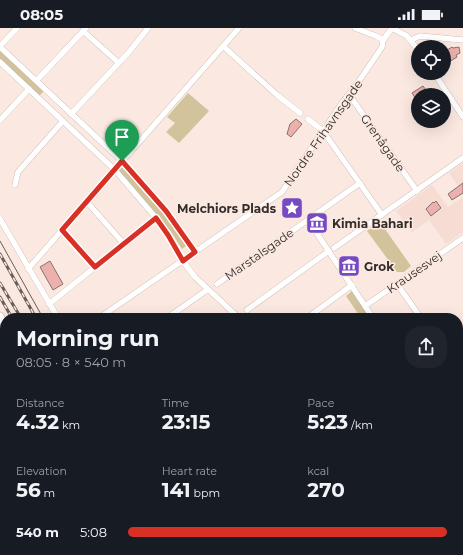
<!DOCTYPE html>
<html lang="en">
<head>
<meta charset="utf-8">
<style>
  :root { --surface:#171b24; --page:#20242c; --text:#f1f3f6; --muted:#9ea1a6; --accent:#d93025 }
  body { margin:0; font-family:Montserrat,sans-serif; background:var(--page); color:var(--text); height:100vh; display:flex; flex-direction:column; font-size:15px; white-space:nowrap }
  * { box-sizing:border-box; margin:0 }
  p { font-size:13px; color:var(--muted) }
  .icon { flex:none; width:22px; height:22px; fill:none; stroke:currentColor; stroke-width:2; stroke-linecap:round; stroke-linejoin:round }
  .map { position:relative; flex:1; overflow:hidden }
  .drawer { position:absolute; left:0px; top:285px; width:463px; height:242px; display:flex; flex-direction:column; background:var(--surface); border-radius:16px 16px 0 0; box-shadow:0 4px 16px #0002 }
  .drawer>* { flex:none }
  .controls { position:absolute; left:411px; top:12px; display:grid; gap:8px }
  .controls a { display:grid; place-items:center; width:40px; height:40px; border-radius:50%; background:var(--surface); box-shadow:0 4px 16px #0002; font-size:20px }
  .pin { position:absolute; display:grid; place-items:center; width:34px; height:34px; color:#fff; margin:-41px -17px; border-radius:50% 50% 50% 0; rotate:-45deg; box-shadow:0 0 4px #0007 }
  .pin .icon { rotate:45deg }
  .round { display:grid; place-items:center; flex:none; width:42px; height:42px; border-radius:16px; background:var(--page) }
  .overview { display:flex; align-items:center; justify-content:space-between; height:68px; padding:0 16px }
  h1 { font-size:22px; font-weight:700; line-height:30px }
  .stats { display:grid; grid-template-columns:repeat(3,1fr); gap:6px; height:68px; padding:4px 16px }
  .stats div { display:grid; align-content:center }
  .stats b { font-size:20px; font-weight:700 }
  .stats small { font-size:11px; font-weight:400 }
  .stats p { font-size:11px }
  ul { padding:0 16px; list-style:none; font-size:13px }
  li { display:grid; grid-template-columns:64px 48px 1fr; align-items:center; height:30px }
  li i { height:10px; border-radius:5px; background:var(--accent) }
  .status { display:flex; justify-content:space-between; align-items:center; height:28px; padding:0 20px; background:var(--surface); direction:ltr }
  .status svg { height:11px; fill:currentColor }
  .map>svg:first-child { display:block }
</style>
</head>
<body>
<div class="status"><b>08:05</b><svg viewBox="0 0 49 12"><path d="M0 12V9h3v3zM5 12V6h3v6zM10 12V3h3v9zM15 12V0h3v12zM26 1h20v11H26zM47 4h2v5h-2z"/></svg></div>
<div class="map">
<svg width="463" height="527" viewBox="0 0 463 527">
  <rect width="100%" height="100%" fill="#fbe9e1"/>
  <!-- built -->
  <g fill="#f6dcd2">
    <path d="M463,135V165L449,145Z"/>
    <path d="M432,157L448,179L463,169V204L446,216L429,192L412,204L396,183Z"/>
  </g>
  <!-- green -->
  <g fill="#d3c39c">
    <path d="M0,21L44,63L39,68L0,32Z"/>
    <path d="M188,65L209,83L179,115L166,104L175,95L167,89Z"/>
    <path d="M124,138L167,189L186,218L182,221L171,204L118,142Z"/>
    <path d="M380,194L411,238L404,244H397L367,203Z"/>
    <path d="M352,263L370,290H361L346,268Z"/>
  </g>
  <!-- water -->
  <path fill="#cf95a5" d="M1,434L5,440V522H73L65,527H0Z"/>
  <!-- building -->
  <g fill="#eeb0ad" stroke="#847371">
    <path d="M452,19L453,20L459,19L460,25L456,27L457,29L444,37V24Z"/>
    <path d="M423,58L426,62L423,64L425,67H418V74L412,65Z"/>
    <path d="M296,91L302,96L291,109L287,106L290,96Z"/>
    <path d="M463,155V165L452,172L448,166Z"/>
    <path d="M436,173L441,180L431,188L426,181L433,174L434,175Z"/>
    <path d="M50,233L63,256L53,262L40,239Z"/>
    <path d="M339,522H351L355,527H333Z"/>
  </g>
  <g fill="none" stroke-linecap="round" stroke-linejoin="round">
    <!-- minor casing -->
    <g stroke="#b9a8a1" stroke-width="6">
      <g id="minor">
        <path d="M355,0L376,8L383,12"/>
        <path d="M392,0L407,8L418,22"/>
        <path d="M83,3L119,35"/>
        <path d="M411,12L420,8L463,12"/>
        <path d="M0,18L17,0"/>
        <path d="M223,18L277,67L300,85"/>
        <path d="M0,19L122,133L166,183L195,224"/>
        <path d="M0,34L115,142L156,190L168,207L183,233L195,249L239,290"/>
        <path d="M434,45L463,89"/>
        <path d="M37,52L86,0"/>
        <path d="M347,68L353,72L417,163"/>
        <path d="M71,86L129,24L148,0"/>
        <path d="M308,91L323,103L382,187"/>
        <path d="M0,92L29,61"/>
        <path d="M15,157L18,144L63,93"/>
        <path d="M87,174L124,216"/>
        <path d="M0,191L58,290"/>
        <path d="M308,192L373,290"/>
        <path d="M62,202L95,239"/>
        <path d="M334,220L463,130"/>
        <path d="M28,241L239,0"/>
        <path d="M217,256L360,155"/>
        <path d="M397,256L421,290"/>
        <path d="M49,276L156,190"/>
        <path d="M365,278L463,210"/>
        <path d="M247,282L329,223"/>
        <path d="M99,290L282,164L342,75L355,59L382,19L383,12L392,0"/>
        <path d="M167,290L207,262"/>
        <path d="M307,290L352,257"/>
        <path d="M458,305L463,301"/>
        <path d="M458,387L463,384"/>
        <path d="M458,417L463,424"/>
        <path d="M458,443L463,440"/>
        <path d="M223,522L227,527"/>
        <path d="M284,522L288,527"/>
        <path d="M385,522L389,527"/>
        <path d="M80,527L87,522"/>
        <path d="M265,527L272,522"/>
        <path d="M439,527L452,522"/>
      </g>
    </g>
    <!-- major casing -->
    <g stroke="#b9a8a1" stroke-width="8">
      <g id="major">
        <path d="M0,288L5,297"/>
        <path d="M0,307L5,316"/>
        <path d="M147,522L151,527"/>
        <path d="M156,522L159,527"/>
      </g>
    </g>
    <!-- minor -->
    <use href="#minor" stroke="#fff" stroke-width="5.5"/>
    <!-- major -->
    <use href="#major" stroke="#fff" stroke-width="7"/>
    <!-- tram -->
    <g stroke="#665c59" stroke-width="1">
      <path d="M0,213L43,290"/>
      <path d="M199,522L203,527"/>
    </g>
    <!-- rail casing -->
    <g stroke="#665c59" stroke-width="3">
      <g id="rail">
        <path d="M0,226L36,290"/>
        <path d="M0,255L21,290"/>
        <path d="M0,269L12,290"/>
        <path d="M166,522L170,527"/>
        <path d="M195,522L199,527"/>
      </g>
    </g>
    <!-- rail -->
    <use href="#rail" stroke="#fbe9e1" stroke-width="1.5" stroke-dasharray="4.5" stroke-linecap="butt"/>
  </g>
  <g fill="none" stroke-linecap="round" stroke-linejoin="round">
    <!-- route casing -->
    <g stroke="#fff" stroke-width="8">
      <path id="route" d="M122,133L166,183L195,224L183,233L168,207L156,190L95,239L62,202Z"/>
    </g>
    <!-- route -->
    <use href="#route" stroke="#d93025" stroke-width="5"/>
  </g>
  <!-- icons -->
  <defs>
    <g id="sight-square" transform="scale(1.15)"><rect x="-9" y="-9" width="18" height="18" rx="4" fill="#754ac3" stroke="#fbe9e1"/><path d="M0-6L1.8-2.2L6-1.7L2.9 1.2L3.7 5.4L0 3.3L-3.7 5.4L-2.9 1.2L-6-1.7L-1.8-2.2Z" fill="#fff"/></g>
    <g id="museum-square" transform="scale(1.15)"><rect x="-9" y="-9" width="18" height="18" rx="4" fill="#754ac3" stroke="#fbe9e1"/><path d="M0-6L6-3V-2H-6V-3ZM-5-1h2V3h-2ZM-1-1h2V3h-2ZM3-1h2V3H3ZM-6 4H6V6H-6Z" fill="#fff"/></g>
  </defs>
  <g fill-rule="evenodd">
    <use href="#sight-square" x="292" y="180"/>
    <use href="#museum-square" x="317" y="195"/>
    <use href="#museum-square" x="349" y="238"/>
  </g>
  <g text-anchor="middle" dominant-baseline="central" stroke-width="3" stroke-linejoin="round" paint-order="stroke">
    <!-- street labels -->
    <g font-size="12" fill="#332c2a" stroke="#fbe9e1">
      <text transform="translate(323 105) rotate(-55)">Nordre Frihavnsgade</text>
      <text transform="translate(383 115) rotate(55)">Grenågade</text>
      <text transform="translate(259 226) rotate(-35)">Marstalsgade</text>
      <text transform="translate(414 244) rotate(-35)">Krausesvej</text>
    </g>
    <!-- poi labels -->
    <g font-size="12" font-weight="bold" fill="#332c2a" stroke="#fbe9e1" text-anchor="start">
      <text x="276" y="180" text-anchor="end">Melchiors Plads</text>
      <text x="332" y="195">Kimia Bahari</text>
      <text x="364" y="238">Grok</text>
    </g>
  </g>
</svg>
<div class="controls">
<a><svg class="icon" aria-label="locate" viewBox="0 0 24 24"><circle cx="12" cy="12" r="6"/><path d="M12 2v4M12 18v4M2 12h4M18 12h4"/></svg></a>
<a><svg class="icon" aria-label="layers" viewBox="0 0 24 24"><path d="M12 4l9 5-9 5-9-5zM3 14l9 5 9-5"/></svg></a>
</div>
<div class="pin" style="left:122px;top:133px;background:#1e9e55"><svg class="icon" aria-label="arrive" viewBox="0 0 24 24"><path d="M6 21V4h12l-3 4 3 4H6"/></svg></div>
<section class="drawer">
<div class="overview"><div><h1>Morning run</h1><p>08:05 · 8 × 540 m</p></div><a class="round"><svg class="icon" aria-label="share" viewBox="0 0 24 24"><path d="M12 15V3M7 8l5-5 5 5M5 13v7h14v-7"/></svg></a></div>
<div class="stats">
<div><p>Distance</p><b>4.32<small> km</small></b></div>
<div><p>Time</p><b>23:15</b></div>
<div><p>Pace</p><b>5:23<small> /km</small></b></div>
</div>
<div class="stats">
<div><p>Elevation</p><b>56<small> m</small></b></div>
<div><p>Heart rate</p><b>141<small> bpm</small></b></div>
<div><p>kcal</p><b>270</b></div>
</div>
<ul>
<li><b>540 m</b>5:08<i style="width:100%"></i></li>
</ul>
</section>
</div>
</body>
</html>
